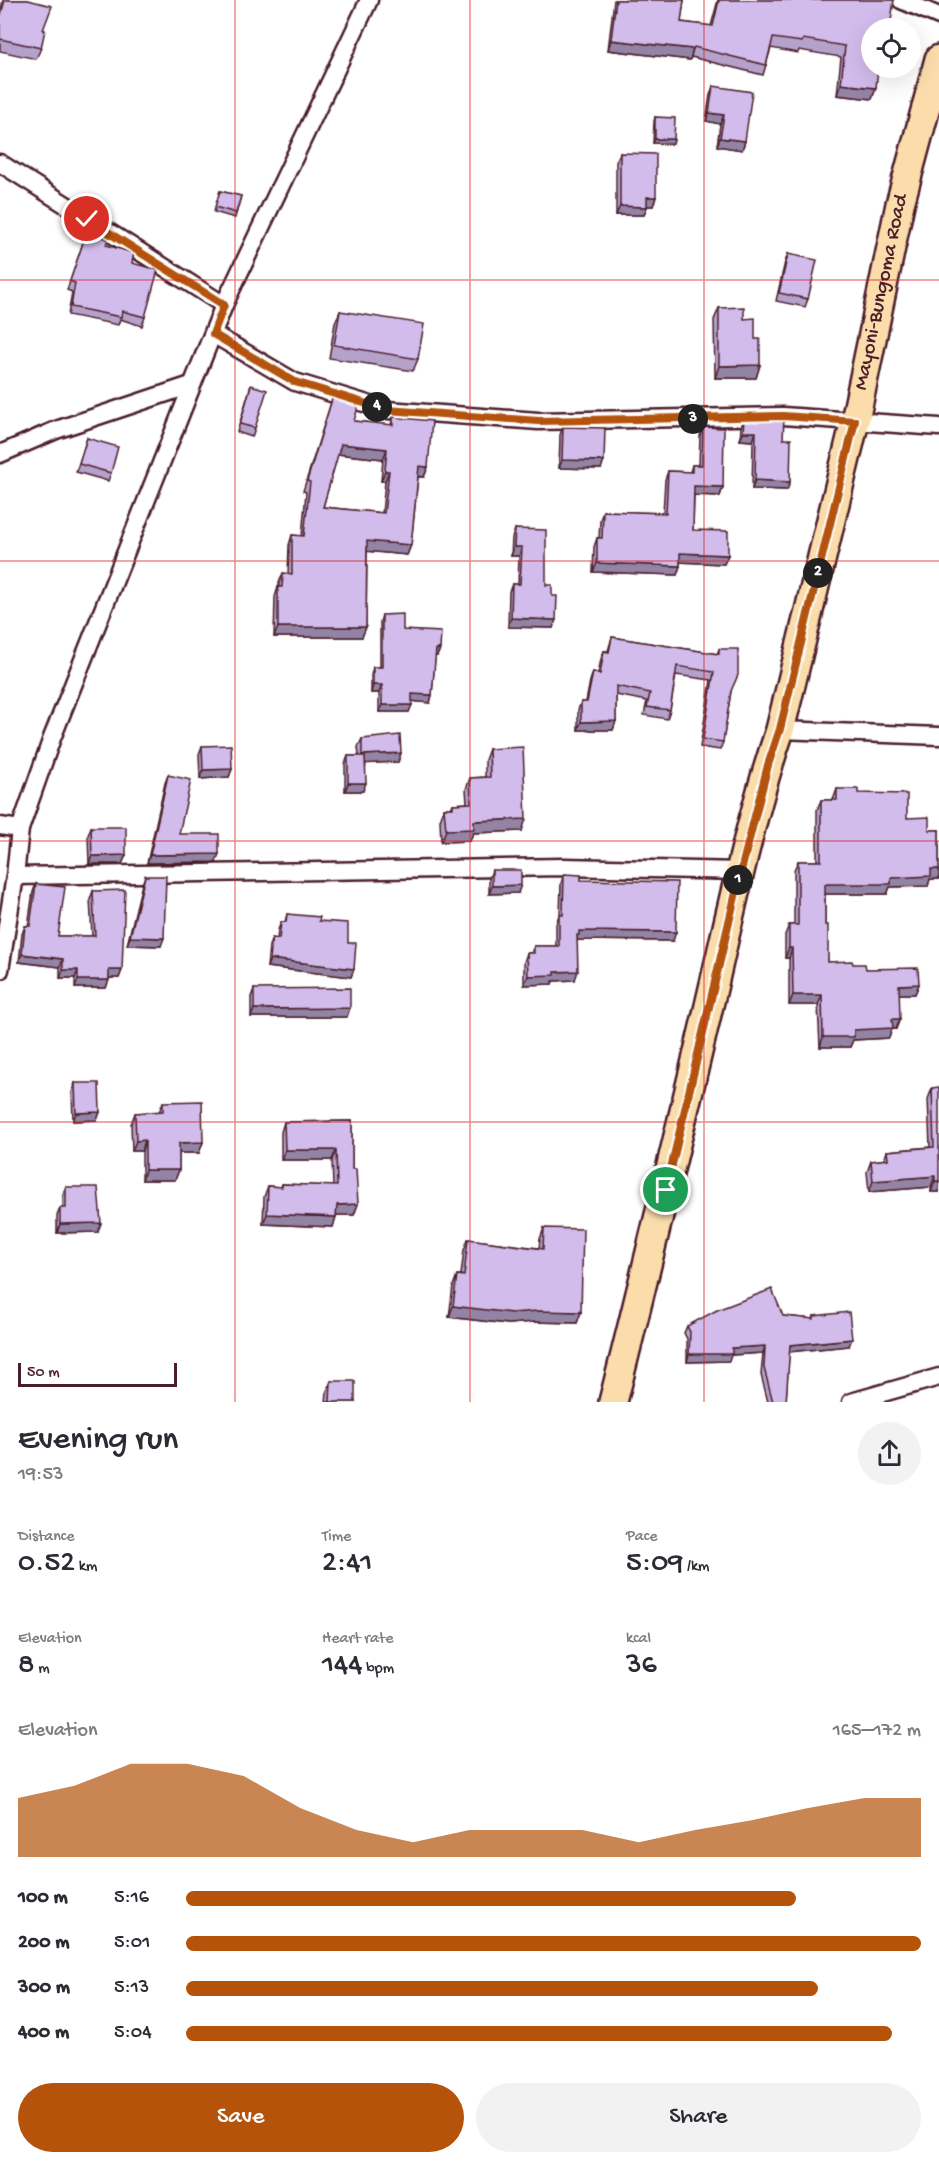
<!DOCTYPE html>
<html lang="en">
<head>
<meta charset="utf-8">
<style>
  :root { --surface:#fff; --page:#f2f2f3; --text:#2b2b33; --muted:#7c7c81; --accent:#b45309 }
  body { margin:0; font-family:"Gochi Hand",sans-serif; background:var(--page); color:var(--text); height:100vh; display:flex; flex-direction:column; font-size:22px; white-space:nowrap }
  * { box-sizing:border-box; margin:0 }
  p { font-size:20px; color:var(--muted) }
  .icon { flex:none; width:33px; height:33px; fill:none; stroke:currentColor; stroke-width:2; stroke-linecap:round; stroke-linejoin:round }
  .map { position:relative; height:1402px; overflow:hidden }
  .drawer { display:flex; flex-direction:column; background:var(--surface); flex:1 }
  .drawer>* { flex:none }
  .controls { position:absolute; left:861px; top:18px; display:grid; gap:12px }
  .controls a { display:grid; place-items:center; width:60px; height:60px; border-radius:50%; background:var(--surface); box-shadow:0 6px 24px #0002; font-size:30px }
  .scale { position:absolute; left:18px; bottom:15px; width:159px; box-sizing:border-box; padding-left:6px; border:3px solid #4a1f2b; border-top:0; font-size:16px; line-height:21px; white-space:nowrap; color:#4a1f2b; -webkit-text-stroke:4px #fff; paint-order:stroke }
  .pin { position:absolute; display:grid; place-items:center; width:51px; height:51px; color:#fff; margin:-26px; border:3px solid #fff; border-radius:50%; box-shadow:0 2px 6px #0007 }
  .km { position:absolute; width:30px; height:30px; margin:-15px; border-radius:50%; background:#222; color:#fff; font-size:16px; line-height:30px; text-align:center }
  .round { display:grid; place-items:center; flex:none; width:63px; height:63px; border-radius:32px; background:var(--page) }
  .overview { display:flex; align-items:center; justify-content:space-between; height:102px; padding:0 18px }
  h1 { font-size:33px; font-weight:600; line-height:45px }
  .metrics { display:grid; grid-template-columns:repeat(3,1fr); gap:9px; height:102px; padding:6px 18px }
  .metrics div { display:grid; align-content:center }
  .metrics b { font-size:30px; font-weight:600 }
  .metrics small { font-size:16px; font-weight:400 }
  .metrics p { font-size:16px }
  .chart { height:168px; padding:12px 18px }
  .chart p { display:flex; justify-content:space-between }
  .chart svg { width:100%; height:108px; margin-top:6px; fill:var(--accent); opacity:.7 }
  .primary-button { display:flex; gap:12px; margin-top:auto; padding:12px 18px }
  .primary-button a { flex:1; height:69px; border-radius:36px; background:var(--accent); color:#fff; font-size:24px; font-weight:600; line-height:69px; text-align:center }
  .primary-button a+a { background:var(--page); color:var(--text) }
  ul { padding:0 18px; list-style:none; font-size:20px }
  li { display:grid; grid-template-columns:96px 72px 1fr; align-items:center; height:45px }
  li i { height:15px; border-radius:8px; background:var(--accent) }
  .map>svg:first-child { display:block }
</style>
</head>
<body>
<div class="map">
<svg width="939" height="1402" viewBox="0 0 939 1402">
  <rect width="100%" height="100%" fill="#fff"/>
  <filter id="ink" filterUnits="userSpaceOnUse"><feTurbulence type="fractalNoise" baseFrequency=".0167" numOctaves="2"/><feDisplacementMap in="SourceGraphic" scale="12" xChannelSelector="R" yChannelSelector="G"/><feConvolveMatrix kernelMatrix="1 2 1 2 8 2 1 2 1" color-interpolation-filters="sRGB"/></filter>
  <g filter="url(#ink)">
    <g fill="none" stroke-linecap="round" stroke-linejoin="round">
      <!-- street casing -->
      <g stroke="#4a1f2b" stroke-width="21">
        <g id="street">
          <path d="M901,0L939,16"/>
          <path d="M0,163L224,305"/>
          <path d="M213,334L295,382L387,410L538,421L783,416L939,427"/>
          <path d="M0,454L56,430L191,385"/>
          <path d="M780,730L939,736"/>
          <path d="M0,826L20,829"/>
          <path d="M15,876L564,867L741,871"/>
          <path d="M0,970L15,876L20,829L52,738L224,305L369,0"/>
          <path d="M851,1402L939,1377"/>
        </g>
      </g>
      <!-- primary casing -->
      <g stroke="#4a1f2b" stroke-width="32">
        <g id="primary">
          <path id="s1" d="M613,1402C646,1272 677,1141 708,1010C730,916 749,821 780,730L855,421L900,204L939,59"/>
        </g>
      </g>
      <!-- street -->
      <use href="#street" stroke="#fff" stroke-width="16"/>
      <!-- primary -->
      <use href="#primary" stroke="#faddab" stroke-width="27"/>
    </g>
    <!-- wall -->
    <g fill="#b5a2cb" stroke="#4a1f2b" stroke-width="1.5" fill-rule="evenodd">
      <path d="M3,0H28L43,30L41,48L36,59L0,51V13Z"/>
      <path d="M614,0H684L681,22L711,26L718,0H894L872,28L876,88L872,99L837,95L841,57L799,50L798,53L771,48L763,75L691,57L690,60L608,50Z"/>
      <path d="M713,86L745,141L742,150L717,146L720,124L706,121L710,95Z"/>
      <path d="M655,117L674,139L673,144L653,143L654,121Z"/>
      <path d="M620,153L656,197L653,206H647L644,215H616V162Z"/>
      <path d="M220,191L241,196L235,218L214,212Z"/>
      <path d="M87,231L132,263L145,317L142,326L120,319L118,325L68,315L72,292L67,290Z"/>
      <path d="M788,254L808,299L805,307L776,301L785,262Z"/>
      <path d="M719,308L744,319L755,339L760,365L756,378H715L714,320Z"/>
      <path d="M340,311L418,359L413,371L329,358L335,323Z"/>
      <path d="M251,385L255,428L252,437L237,432Z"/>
      <path d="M333,396L354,421L391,425L393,417L428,467L424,477H418L411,545L407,555L367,551L366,627L362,637H274L275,597L278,587H279V583L283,573L288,574L289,545L292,535L302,536L306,492L303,491ZM338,454L383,459L381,481H385L382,513L323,507Z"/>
      <path d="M744,419L783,439L790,482L787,490L752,489L753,441L740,440L741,427Z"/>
      <path d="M563,427L601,469L559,468L560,435Z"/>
      <path d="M703,427L723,487L720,496L694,495L693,530L728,555L724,564L680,562V566L677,575L593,572L594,547L597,538H599L600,520L603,511L663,513L665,480L668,471L690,472L692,465H699L700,436Z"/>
      <path d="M87,438L111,473L108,481L76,472Z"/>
      <path d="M515,529L552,596L553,628L508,627L509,592L512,584H518L519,556H511L512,538Z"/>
      <path d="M382,615L403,630L440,649L437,656H435L432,695L430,703L412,701L409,712H379V693H371V675L373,667H380V622Z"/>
      <path d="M612,637L717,654L719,649L731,691L723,742L720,750L700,747L711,680L676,675L670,710L667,719L644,715L647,701L616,695V721L613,730H578V710L581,702H586L590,681L593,672L598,674L601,659L604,651H608Z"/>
      <path d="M362,739L401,753L398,762L366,763L363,791H345V764L348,756H359L358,747Z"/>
      <path d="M202,746L232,769L229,777L200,779L199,754Z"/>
      <path d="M489,749L522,831L473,833L470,841L441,842L440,820L444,808H451L453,804L467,803L466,789L470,778L485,777V760Z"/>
      <path d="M168,775L179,834L216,862L147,863L165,783Z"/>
      <path d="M837,789L858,793L907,818L929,830H939V879H930L928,886L890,887L887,894H825V925L828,962L853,964L866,969L919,984L915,994H899L896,1029H892L889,1038L853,1040L850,1047H820L818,1005H789V958H785V935L789,925H794V870L798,861H817V810L821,800H833Z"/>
      <path d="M91,827L126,855L122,864H89L88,835Z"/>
      <path d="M492,870L518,893L489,894V879Z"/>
      <path d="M564,874L581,880L673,941L577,940L575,980L553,981L552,984L524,985V962L527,953H531L534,946H556V924L559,915H560L561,883Z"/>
      <path d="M145,876L161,946L127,945L142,884Z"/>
      <path d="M36,884L58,936H92L90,899L93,891L122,970L119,978H109L106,988H75V978H60V967L19,962L22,934L25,926H28L33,892Z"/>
      <path d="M287,914L319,921L348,943L354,969L351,977L267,967L269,946L272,938L277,939L278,930L281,922H285Z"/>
      <path d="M254,989L347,1017H251V997Z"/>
      <path d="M75,1083L100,1112L97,1120L73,1121L72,1092Z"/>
      <path d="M932,1088L939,1192H931V1187L869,1192L867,1172L871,1161L884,1160L887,1151L930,1147L928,1099Z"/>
      <path d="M163,1102L203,1142L199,1153H179V1170L175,1180H142V1151H132L131,1124L135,1113L159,1112Z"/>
      <path d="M352,1121V1169L358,1204L354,1215H336L333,1227L263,1224L264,1197L268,1186L281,1187L282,1184L333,1186L332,1160H281V1132L284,1122Z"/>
      <path d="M66,1187L98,1232L57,1233V1216L60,1208H63V1195Z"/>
      <path d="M544,1228L581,1312L577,1323L534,1322L508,1324L449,1317L453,1286L457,1275H461L464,1250L468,1239L539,1248L540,1239Z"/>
      <path d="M783,1316L813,1319L814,1316L849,1346L789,1352L786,1402H768L761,1375L763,1353L731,1355L729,1361L687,1362V1339L684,1333L687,1326Z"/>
      <path d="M331,1381L355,1402H326L327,1392Z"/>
    </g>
    <!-- shaded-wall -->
    <g fill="#9384a5" stroke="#4a1f2b" stroke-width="1.5">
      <path d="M611,40L693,49L690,60L608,50Z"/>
      <path d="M841,84L876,88L872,99L837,95Z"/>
      <path d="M709,113L724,115L720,124L706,121Z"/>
      <path d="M720,138L745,141L742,150L717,146Z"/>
      <path d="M655,139H674L673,144L653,143Z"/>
      <path d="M647,197H656L653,206H644Z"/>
      <path d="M620,206L647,207L644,215H616Z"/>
      <path d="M760,365L756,378H715L719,366Z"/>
      <path d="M743,432H756L753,441L740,440Z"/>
      <path d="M341,444L387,449L383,459L337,454Z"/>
      <path d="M562,460L604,461L601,469L559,468Z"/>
      <path d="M419,466L428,467L424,477L415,476Z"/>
      <path d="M385,471H389L385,481H381Z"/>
      <path d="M755,480L790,482L787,490L752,489Z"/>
      <path d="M694,486L723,487L720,496L691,495Z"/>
      <path d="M367,541L411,545L407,555L364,551Z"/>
      <path d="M514,547H522L519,556H511Z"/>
      <path d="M680,553L728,555L724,564L677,562Z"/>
      <path d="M597,563L680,566L677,575L593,572Z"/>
      <path d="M511,618L556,620L553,628L508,627Z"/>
      <path d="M278,627H366L362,637H274Z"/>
      <path d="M436,649H440L437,656H433Z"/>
      <path d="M373,685H382L379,693H371Z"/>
      <path d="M412,694L432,695L430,703L409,701Z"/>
      <path d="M382,705H412L409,712H379Z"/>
      <path d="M616,721L613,730H578L581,722Z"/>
      <path d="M401,753L398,762L359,764L362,755Z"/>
      <path d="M232,769L229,777L200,779L203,770Z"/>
      <path d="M348,783H366L363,791H345Z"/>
      <path d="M526,819L522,831L473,833L470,841L441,842L446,830L474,821Z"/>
      <path d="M219,854L216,862L147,863L150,855Z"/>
      <path d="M126,855L122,864H89L92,856Z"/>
      <path d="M931,869H939V879H930L928,886L890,887L887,894H821L825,884L891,878Z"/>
      <path d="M521,885L518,893L489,894L492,886Z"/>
      <path d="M579,931L676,932L673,941L577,940V935Z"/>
      <path d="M130,937L164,938L161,946L127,945Z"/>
      <path d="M789,948H792L789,958H785Z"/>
      <path d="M22,954L63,959L60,967L19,962Z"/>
      <path d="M270,959L354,969L351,977L267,967Z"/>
      <path d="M63,970H78L75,978H60Z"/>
      <path d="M109,970H122L119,978H106Z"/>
      <path d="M578,971L575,980L553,981L552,984L524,985L528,976L555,972Z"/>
      <path d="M78,980H109L106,988H75Z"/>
      <path d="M919,984L915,994H896L899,985Z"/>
      <path d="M793,995H822L818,1005H789Z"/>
      <path d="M350,1008L347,1017H251L254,1009Z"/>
      <path d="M892,1019H900L896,1029H892L889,1038L853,1040L850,1047H820L823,1037Z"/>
      <path d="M100,1112L97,1120L73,1121L76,1113Z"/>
      <path d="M145,1140L142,1151H132L136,1141Z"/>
      <path d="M203,1142L199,1153H175L179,1143Z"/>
      <path d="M285,1150H336L332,1160H281Z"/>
      <path d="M145,1170H179L175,1180H142Z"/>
      <path d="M935,1176L931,1187L869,1192L873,1181Z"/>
      <path d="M935,1181H939V1192H931Z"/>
      <path d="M358,1204L354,1215H333L337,1205Z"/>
      <path d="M267,1214L336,1217L333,1227L263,1224Z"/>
      <path d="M101,1223L98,1232L57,1233L60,1224Z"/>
      <path d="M453,1306L581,1312L577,1323L534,1322L508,1324L449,1317Z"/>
      <path d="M852,1339L849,1346L787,1352L790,1345Z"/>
      <path d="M765,1346L763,1353L731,1355L729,1361L687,1362L689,1354L732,1348Z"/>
    </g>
    <!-- building -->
    <g fill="#d2bcec" stroke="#4a1f2b" stroke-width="1.5" fill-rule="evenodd">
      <path d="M5,0H28L52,6L43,30H45L41,48L0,39V18Z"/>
      <path d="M616,0H684L681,22L713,26L719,0H894L890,28H872V68H878L876,88L841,84L845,46L803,39L802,42L773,38L766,65L694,47L693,49L611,40Z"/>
      <path d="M713,86L752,92L745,141L720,138L724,115L709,113Z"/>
      <path d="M655,117L675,118L674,139H655Z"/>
      <path d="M620,153L656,154V197H647V207L620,206Z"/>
      <path d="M220,191L241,196L236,213L215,207Z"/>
      <path d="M87,231L108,239L106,245L134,253L132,263L158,270L145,317L122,311L121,317L71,307L75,283L70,281Z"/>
      <path d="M788,254L817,260L808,299L779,293Z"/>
      <path d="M744,307V319L755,318V339H760V365L719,366V308Z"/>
      <path d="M340,311L424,324L418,359L334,345Z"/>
      <path d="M251,385L267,390L255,428L240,424Z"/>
      <path d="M333,396L359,404L354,421L393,425V417L432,421L428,467L419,466L411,545L367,541L366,627H278V587H282L283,573L292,574V535L304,536L310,482L307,481ZM341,444L387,449L385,471H389L384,513L323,507Z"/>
      <path d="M784,418L783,439H791L790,482L755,480L756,432H743L744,419Z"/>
      <path d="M563,427L605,428L604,461L562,460Z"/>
      <path d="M703,427L724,428L723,487L694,486L693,530L728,531V555L680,553V566L597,563V538H602L603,511L666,513L668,471L692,472V465H702Z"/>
      <path d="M87,438L118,447L111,473L79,464Z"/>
      <path d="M515,529L546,530V585H552V596H557L556,620L511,618L512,584H520L522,547H514Z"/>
      <path d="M403,614V630L441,632L440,649H436L432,695L412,694V705H382V685H373V667H382V615Z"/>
      <path d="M612,637L719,654V649H738V675L731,691L723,742L703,739L714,672L677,666L670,710L647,707L650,693L616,686V721L581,722V702H587L593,672L600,674L604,651L609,652Z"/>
      <path d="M400,735L401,753L362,755V739Z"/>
      <path d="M231,745L232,769L203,770L202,746Z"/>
      <path d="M523,747L526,819L474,821V829L446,830L444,808H453V804L471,803L470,778L490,777L489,749Z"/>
      <path d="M348,756H365L366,783H348Z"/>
      <path d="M168,775L191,780L179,834H219V854L150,855Z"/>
      <path d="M837,789H858V793L907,794V818L929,817V830H939V869H931V876L891,878V884H825V925H828V962L852,961L853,964H865L866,969L918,968L919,984L899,985L900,1019H892L893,1028L854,1030V1037H823L822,995H793L792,948H789V925H798V861H821V800H837Z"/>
      <path d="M91,827H126V855L92,856Z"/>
      <path d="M492,870H521V885L492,886Z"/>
      <path d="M564,874L581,875V880L677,882L676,932L579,931V935H577L578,971L555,972V975L528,976L527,953H534V946H559V915H563Z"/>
      <path d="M145,876H166L164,938L130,937Z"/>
      <path d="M36,884L65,887L58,936H95L93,891L125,890L122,970H109V980H78V970H63V959L22,954L25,926H30Z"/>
      <path d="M287,914L320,917L319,921L348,923V943H356L354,969L270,959L272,938L279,939L281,922H286Z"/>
      <path d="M350,988V1008L254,1009V989Z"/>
      <path d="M75,1083H99L100,1112L76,1113Z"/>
      <path d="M939,1087V1181H935V1176L873,1181L871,1161L888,1159L887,1151L934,1147L932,1088Z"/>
      <path d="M202,1101L203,1142L179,1143V1170H145V1140L136,1141L135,1113L163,1111V1102Z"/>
      <path d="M352,1121V1169H356L358,1204L337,1205L336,1217L267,1214L268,1186L282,1187V1184L337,1186L336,1150H285L284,1122Z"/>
      <path d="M66,1187H98L101,1223L60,1224V1208H66Z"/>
      <path d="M544,1228L583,1229L581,1312L538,1311L512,1313L453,1306L457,1275L464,1276L468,1239L543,1249Z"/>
      <path d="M772,1289L783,1316L814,1319V1316L849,1312L852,1339L790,1345L786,1402H773L764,1368L765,1346L732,1348V1354H689L690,1332L687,1326L717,1310Z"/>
      <path d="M331,1381H355V1402H330Z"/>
    </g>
  </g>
  <g fill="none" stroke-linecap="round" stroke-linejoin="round" filter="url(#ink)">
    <!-- route casing -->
    <g stroke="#fff" stroke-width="12">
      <path id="route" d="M87,219L224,305L213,334L295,382L387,410L538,421L783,416L855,421L780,729L768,765L741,871L666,1190"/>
    </g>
    <!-- route -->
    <use href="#route" stroke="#b45309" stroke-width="8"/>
  </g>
  <!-- grid -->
  <path fill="none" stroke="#d62828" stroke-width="1.5" stroke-opacity="0.55" d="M235,0V1402M470,0V1402M704,0V1402M0,280H939M0,561H939M0,841H939M0,1122H939"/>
  <g text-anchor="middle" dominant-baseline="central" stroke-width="4.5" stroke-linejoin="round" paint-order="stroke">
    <!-- street labels -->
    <g font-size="21" fill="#4a1f2b" stroke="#fff">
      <text stroke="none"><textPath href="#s1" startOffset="1142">Mayoni-Bungoma Road</textPath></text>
    </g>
  </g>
</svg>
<div class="controls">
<a><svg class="icon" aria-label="locate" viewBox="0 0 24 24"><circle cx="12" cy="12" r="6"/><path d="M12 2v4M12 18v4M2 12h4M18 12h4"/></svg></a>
</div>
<div class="scale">50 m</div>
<div class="pin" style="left:666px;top:1190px;background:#1e9e55"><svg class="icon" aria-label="arrive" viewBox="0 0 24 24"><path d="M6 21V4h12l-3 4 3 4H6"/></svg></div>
<div class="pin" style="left:87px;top:219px;background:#d93025"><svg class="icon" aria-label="check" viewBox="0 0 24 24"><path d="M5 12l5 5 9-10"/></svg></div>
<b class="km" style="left:738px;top:880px">1</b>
<b class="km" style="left:818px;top:573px">2</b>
<b class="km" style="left:693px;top:419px">3</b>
<b class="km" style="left:377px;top:407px">4</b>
</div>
<section class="drawer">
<div class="overview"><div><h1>Evening run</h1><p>19:53</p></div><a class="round"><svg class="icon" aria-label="share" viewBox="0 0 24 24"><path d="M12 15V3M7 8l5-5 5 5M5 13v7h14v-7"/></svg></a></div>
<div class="metrics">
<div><p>Distance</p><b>0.52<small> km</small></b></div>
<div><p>Time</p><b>2:41</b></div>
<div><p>Pace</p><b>5:09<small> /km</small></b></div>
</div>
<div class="metrics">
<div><p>Elevation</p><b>8<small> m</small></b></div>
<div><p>Heart rate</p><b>144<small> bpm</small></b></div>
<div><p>kcal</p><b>36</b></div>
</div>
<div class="chart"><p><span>Elevation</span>165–172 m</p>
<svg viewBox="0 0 160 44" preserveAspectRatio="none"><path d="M0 44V20L10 15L20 6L30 6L40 11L50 24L60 33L70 38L80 33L90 33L100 33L110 38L120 33L130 29L140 24L150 20L160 20V44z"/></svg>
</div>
<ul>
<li><b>100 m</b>5:16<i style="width:83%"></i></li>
<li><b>200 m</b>5:01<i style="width:100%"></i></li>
<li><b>300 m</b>5:13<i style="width:86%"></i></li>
<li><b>400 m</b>5:04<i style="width:96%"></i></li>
</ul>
<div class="primary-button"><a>Save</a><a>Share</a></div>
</section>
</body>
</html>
